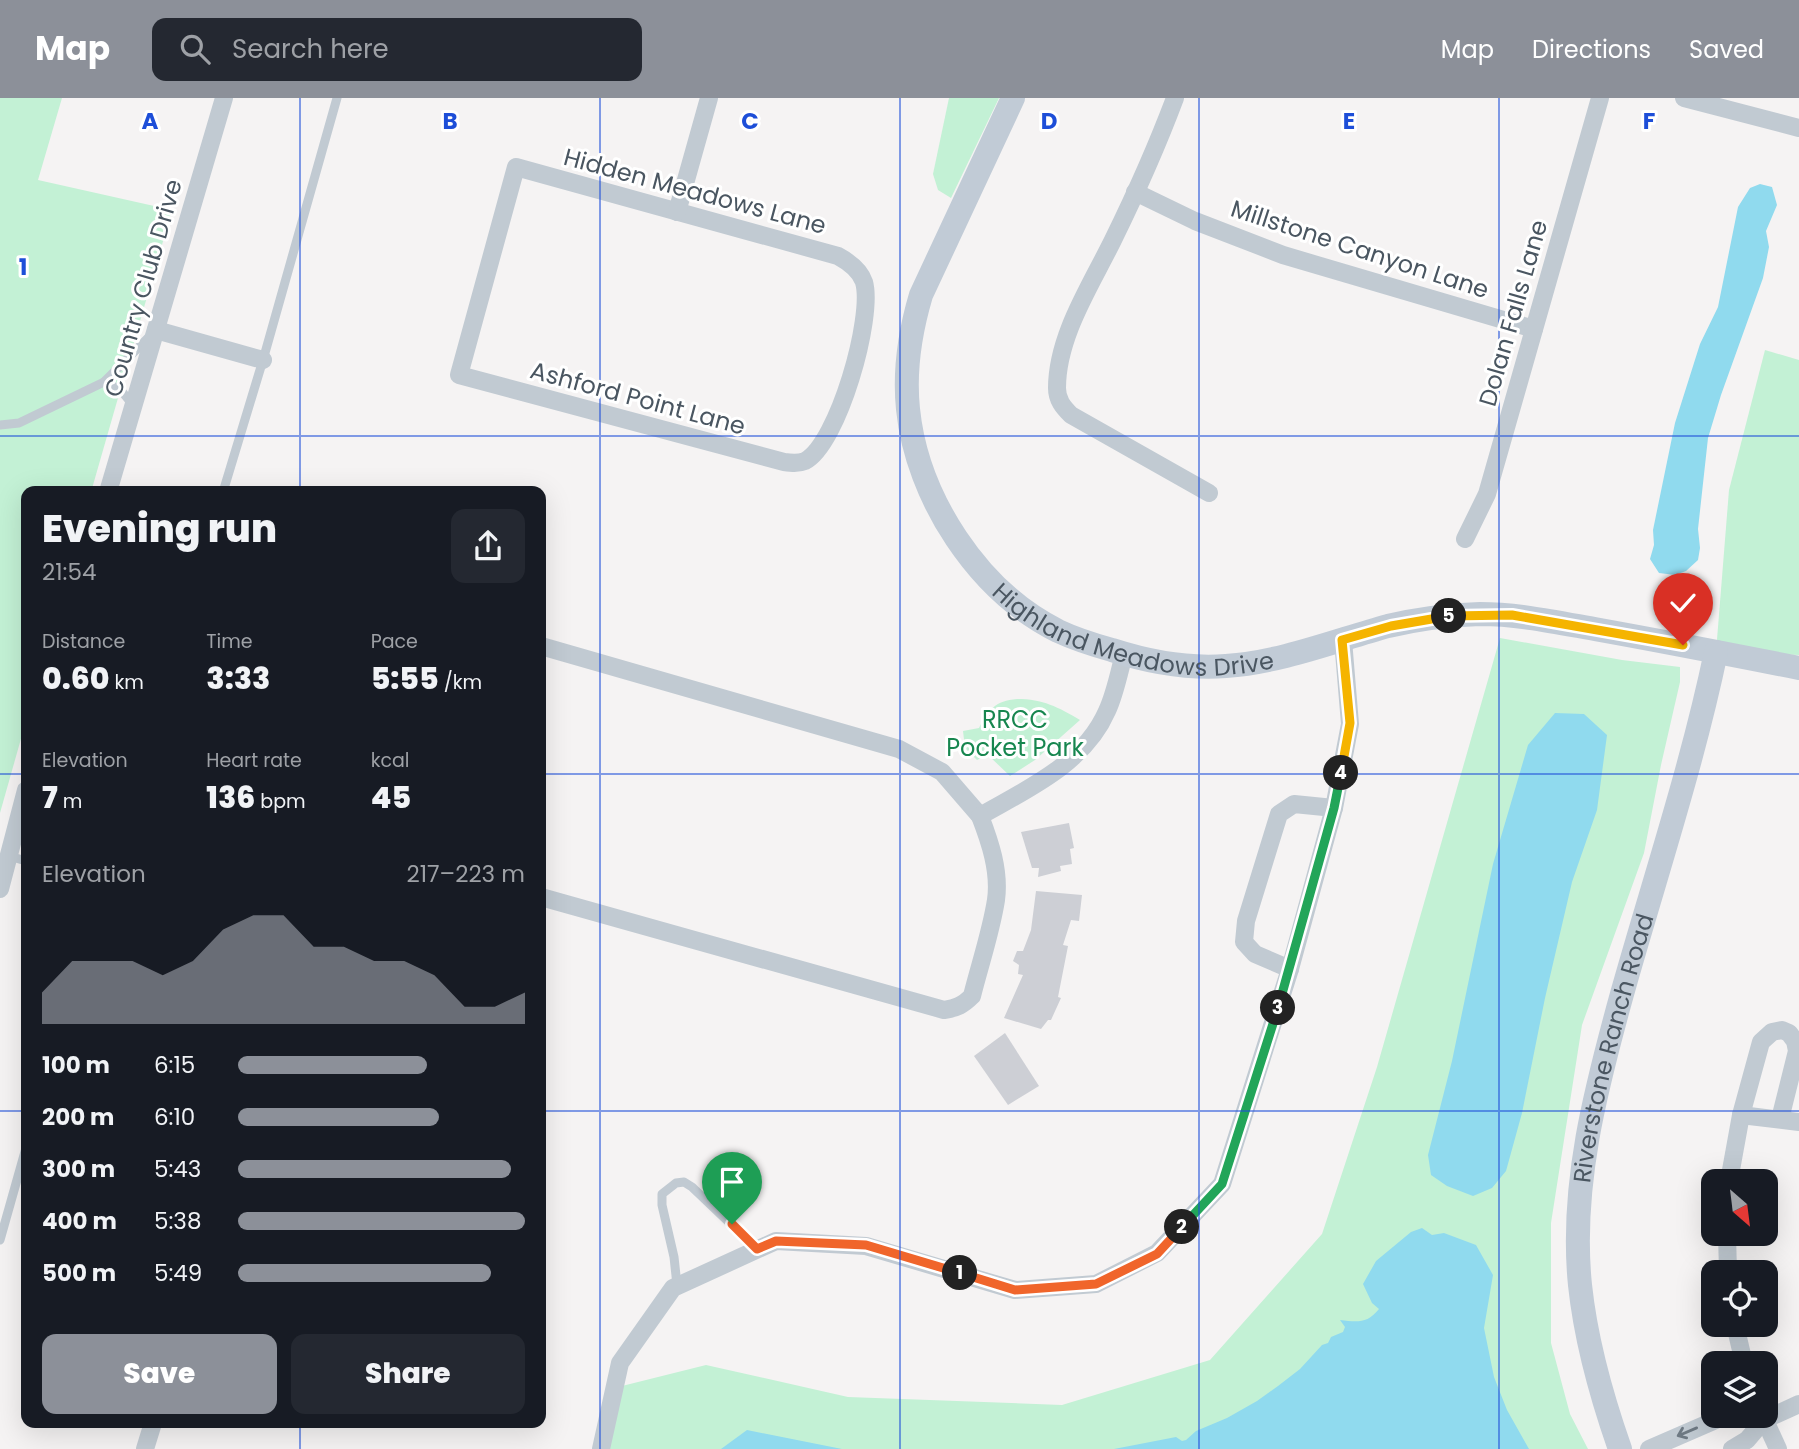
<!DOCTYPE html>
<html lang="en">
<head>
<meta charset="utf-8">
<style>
  :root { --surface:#171b24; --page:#242831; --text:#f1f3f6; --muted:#9ea1a6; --accent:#8c9099 }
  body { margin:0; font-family:Poppins,sans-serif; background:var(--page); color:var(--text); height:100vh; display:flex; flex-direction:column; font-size:26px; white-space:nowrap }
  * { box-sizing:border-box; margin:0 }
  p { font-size:23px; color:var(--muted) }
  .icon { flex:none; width:38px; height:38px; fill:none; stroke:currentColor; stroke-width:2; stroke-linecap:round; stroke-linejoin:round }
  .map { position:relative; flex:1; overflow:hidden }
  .drawer { position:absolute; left:21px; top:388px; width:525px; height:942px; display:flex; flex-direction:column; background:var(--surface); border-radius:14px; box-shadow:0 7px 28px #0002 }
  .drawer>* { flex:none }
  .needle { width:46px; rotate:152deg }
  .controls { position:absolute; left:1701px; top:1071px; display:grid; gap:14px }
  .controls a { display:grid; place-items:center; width:77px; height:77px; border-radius:14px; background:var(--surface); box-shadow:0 7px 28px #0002; font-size:35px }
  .pin { position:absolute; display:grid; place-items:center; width:60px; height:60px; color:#fff; margin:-72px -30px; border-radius:50% 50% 50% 0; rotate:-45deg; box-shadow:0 0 7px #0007 }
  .pin .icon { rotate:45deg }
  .km { position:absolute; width:35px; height:35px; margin:-18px; border-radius:50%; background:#222; color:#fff; font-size:19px; line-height:35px; text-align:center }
  .round { display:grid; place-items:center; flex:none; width:74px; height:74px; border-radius:14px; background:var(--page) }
  .overview { display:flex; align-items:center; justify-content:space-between; height:119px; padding:0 21px }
  h1 { font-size:38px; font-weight:800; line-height:52px }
  .stats { display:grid; grid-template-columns:repeat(3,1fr); gap:10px; height:119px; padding:7px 21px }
  .stats div { display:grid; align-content:center }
  .stats b { font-size:30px; font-weight:800 }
  .stats small { font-size:19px; font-weight:400 }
  .stats p { font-size:19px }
  .chart { height:196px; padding:14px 21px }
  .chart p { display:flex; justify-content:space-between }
  .chart svg { width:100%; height:126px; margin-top:7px; fill:var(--accent); opacity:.7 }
  .action { display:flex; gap:14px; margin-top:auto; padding:14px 21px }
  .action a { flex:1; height:80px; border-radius:14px; background:var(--accent); color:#fff; font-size:28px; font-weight:800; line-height:80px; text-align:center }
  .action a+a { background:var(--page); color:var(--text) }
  ul { padding:0 21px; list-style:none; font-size:23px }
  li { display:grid; grid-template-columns:112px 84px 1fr; align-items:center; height:52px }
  li i { height:18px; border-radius:9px; background:var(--accent) }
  header { display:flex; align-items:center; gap:42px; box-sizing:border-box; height:98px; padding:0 35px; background:var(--accent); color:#fff }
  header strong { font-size:33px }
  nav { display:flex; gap:38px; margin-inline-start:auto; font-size:24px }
  .search { width:490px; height:63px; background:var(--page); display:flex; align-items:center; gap:18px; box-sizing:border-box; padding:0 24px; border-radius:14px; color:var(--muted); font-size:26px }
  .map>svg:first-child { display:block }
</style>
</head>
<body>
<header>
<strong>Map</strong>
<div class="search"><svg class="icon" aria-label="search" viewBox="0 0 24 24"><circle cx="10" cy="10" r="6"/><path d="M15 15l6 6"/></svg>Search here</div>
<nav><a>Map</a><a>Directions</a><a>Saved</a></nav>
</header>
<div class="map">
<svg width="1799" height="1351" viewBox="0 0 1799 1351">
  <rect width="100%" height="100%" fill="#f5f3f3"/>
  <!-- green -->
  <g fill="#c3f1d5">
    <path d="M0,0H62L38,82L172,112L91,394H26V623L0,715Z"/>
    <path d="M949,0H999L951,100L938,92L933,76Z"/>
    <path d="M1765,252L1799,262V557L1716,554L1729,392Z"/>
    <path d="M1500,540L1622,562L1680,569V584L1661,667L1644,755L1582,927L1551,1125V1245L1570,1316L1588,1351H603L614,1290L706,1267L848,1299L1062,1307L1210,1262L1322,1136L1377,969Z"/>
    <path d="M1017,601C1043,601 1058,609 1080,622L1035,662L1010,678L988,657L977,662L965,650L963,633L979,630C989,611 995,603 1017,601Z"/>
  </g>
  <!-- water -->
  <g fill="#90daee">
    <path d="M1760,86L1772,89L1777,107L1766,133L1769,149L1763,180L1721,297L1708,340L1698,431L1700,450L1698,462L1686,473L1675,477L1659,475L1650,461L1654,447L1653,432L1675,325L1700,246L1718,209L1738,109L1750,90Z"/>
    <path d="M1555,615L1584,616L1607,637L1597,712L1572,784L1545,900L1522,1015L1506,1073L1492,1090L1473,1098L1447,1088L1431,1077L1428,1057L1452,963L1493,766L1528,647Z"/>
    <path d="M1422,1130L1432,1137L1444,1135L1476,1147L1493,1177L1484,1230L1494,1279L1507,1312L1529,1351H1114L1176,1339L1182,1343L1186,1342L1196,1333L1227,1320L1257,1303L1278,1288L1300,1271L1322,1247L1328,1245L1331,1239L1343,1234L1345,1229L1340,1222C1357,1224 1367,1226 1379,1211L1372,1205L1363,1186L1376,1163L1411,1134Z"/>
    <path d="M747,1332L842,1351H721Z"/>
  </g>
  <!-- building -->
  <g fill="#cdcfd5">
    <path d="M1069,725L1074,750L1070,751L1072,766L1060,768L1061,773L1038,779L1039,770H1032L1021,734Z"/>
    <path d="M1036,793L1082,797L1079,823L1071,822L1063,847L1068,848L1058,899L1061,900L1051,922H1048L1041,931L1004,920L1023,877L1018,876L1019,867L1013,863L1017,853H1023L1031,832Z"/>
    <path d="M1005,935L1039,988L1008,1007L974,958Z"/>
  </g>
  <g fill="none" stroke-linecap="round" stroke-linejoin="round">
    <!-- lane -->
    <g stroke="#c1cad2" stroke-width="9">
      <path d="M104,284L120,291L132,306"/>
      <path d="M0,327L19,325L104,284L149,239"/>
      <path d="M223,394L263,262L337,0"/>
      <path d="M9,758L26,763"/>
      <path d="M0,1142L26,1050"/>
      <path d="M677,1187L674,1159L662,1107V1096L676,1085L684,1084L692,1089L757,1151"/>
    </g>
    <!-- street -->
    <g stroke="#c1cad2" stroke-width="18">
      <path d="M1175,0C1157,48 1136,95 1113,142C1091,187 1057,238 1057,290C1057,302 1063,309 1071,317L1209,395"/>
      <path d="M1684,0L1799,30"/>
      <path d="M516,69L838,158C849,164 860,172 864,184C874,219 838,346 805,363C798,366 791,365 784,364L459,277Z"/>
      <path d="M1135,94L1195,123L1283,157L1534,231"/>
      <path d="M677,114L709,0"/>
      <path d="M156,232L263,262"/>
      <path d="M108,394L224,0"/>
      <path d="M1465,441L1487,396L1600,0"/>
      <path d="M541,548L899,651L942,674L980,718C1027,691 1084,666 1107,613C1115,596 1119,575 1124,556"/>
      <path d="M0,791L26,692"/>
      <path d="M541,799L944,912C957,910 963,907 972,898C980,866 991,834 996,802C1000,773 990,744 980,718"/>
      <path d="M1290,871L1255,856L1244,844L1246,823L1279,716L1294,706L1334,710"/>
      <path d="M1741,1017L1799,1024"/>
      <path d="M1729,1083L1741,1017L1761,944L1772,934L1782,932L1789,935L1795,943L1797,953L1780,1021"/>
      <path d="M1727,1136L1728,1174"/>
      <path d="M1735,1227L1744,1265"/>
      <path d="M1763,1318L1778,1351"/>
      <path d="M145,1351L153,1325"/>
      <path d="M601,1351L620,1265L673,1190L776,1143L866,1148L1015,1192L1096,1186L1157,1155L1222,1086L1290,871L1334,710L1350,626L1343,542"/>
      <path d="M1649,1351L1725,1318"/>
      <path d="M1732,1351L1747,1342L1764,1322L1799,1306"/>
    </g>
    <!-- secondary -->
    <g stroke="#c1cbd6" stroke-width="24">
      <path id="s1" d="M1013,0L921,197C910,234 904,272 908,311C917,400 978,493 1058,533C1075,541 1094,547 1112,552C1149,564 1187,571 1226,568C1282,564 1334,543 1388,528C1418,521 1449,517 1480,516C1520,516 1560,525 1600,532C1667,544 1733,557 1799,570"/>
      <path id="s2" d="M1620,1351C1601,1297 1586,1244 1580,1187C1570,1088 1596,990 1622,896C1654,782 1692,669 1716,554"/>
    </g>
  </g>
  <!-- one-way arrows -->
  <defs><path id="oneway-shaft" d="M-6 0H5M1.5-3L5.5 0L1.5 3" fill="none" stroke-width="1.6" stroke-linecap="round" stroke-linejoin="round" transform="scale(1.75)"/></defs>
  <use stroke="#6e7983" href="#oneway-shaft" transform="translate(1687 1334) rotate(157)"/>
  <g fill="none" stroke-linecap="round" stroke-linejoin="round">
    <!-- split-1 casing -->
    <g stroke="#fff" stroke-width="14">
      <path id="split-1" d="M732,1126L757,1151L776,1143L866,1147L960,1175"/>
    </g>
    <!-- split-2 casing -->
    <g stroke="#fff" stroke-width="14">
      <path id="split-2" d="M960,1175L1015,1192L1096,1186L1157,1156L1182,1129"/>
    </g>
    <!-- split-3 casing -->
    <g stroke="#fff" stroke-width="14">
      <path id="split-3" d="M1182,1129L1222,1086L1278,910"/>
    </g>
    <!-- split-4 casing -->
    <g stroke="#fff" stroke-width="14">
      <path id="split-4" d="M1278,910L1334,710L1341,675"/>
    </g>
    <!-- split-5 casing -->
    <g stroke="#fff" stroke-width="14">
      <path id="split-5" d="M1341,675L1350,625L1342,542L1391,528L1449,518"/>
    </g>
    <!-- split-6 casing -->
    <g stroke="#fff" stroke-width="14">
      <path id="split-6" d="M1449,518L1512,517L1683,547"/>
    </g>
    <!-- split-1 -->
    <use href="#split-1" stroke="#f0652b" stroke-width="9"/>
    <!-- split-2 -->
    <use href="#split-2" stroke="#f0652b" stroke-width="9"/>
    <!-- split-3 -->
    <use href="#split-3" stroke="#22a559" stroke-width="9"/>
    <!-- split-4 -->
    <use href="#split-4" stroke="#22a559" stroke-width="9"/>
    <!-- split-5 -->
    <use href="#split-5" stroke="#f5b400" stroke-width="9"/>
    <!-- split-6 -->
    <use href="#split-6" stroke="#f5b400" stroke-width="9"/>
  </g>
  <!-- grid -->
  <path fill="none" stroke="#1d4ed8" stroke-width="2" stroke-opacity="0.55" d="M300,0V394M600,0V1351M900,0V1351M1199,0V1351M1499,0V1351M0,338H1799M0,676H26M541,676H1799M0,1013H26M541,1013H1799M300,1325V1351"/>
  <g text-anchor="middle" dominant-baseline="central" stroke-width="6" stroke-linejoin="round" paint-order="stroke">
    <!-- street labels -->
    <g font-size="24" fill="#4a5661" stroke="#fff">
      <text transform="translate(695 93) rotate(15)">Hidden Meadows Lane</text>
      <text transform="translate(1360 151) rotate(18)">Millstone Canyon Lane</text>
      <text transform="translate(143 190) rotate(-74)">Country Club Drive</text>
      <text transform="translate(1513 215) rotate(-74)">Dolan Falls Lane</text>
      <text transform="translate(638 300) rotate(15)">Ashford Point Lane</text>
      <text stroke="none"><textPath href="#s1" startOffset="684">Highland Meadows Drive</textPath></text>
      <text stroke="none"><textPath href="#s2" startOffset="410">Riverstone Ranch Road</textPath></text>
    </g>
    <!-- park labels -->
    <g font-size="24" fill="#17864f" stroke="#fff">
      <text x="1015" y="621">RRCC<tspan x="1015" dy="28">Pocket Park</tspan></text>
    </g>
  </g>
  <g font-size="23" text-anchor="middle" font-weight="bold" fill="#1d4ed8" stroke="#fff" stroke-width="6" stroke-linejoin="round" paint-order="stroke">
    <text x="150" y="31">A</text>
    <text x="450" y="31">B</text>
    <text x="750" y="31">C</text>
    <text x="1049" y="31">D</text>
    <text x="1349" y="31">E</text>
    <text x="1649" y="31">F</text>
    <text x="23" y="177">1</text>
  </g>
</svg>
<div class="controls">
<a><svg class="needle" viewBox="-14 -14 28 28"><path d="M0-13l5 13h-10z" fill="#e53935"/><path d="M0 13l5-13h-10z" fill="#9ea1a6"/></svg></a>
<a><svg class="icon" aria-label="locate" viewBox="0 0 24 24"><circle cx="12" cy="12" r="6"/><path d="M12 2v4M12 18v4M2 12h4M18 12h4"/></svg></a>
<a><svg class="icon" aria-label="layers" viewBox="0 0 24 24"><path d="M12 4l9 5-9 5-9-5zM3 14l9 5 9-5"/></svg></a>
</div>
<div class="pin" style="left:732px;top:1126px;background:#1e9e55"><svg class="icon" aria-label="arrive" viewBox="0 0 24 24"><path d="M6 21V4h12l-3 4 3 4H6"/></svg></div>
<div class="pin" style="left:1683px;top:547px;background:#d93025"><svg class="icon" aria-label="check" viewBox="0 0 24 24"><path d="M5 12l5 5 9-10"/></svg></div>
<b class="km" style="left:960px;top:1175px">1</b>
<b class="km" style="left:1182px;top:1129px">2</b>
<b class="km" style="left:1278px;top:910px">3</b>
<b class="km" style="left:1341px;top:675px">4</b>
<b class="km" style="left:1449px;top:518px">5</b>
<section class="drawer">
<div class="overview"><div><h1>Evening run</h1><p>21:54</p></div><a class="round"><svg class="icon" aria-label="share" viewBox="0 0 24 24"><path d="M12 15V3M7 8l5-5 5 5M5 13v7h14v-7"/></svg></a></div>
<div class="stats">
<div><p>Distance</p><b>0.60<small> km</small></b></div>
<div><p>Time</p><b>3:33</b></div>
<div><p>Pace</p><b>5:55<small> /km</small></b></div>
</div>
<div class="stats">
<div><p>Elevation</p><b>7<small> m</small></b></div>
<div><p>Heart rate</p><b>136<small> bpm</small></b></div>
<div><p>kcal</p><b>45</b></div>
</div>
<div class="chart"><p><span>Elevation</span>217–223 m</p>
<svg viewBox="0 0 160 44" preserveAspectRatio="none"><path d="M0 44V33L10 22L20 22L30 22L40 27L50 22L60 11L70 6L80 6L90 17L100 17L110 22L120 22L130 27L140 38L150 38L160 33V44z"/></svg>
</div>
<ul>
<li><b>100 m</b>6:15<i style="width:66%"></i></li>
<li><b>200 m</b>6:10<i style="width:70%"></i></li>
<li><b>300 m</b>5:43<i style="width:95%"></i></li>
<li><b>400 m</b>5:38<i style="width:100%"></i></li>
<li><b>500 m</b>5:49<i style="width:88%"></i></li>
</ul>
<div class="action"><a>Save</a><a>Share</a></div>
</section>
</div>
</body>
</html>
